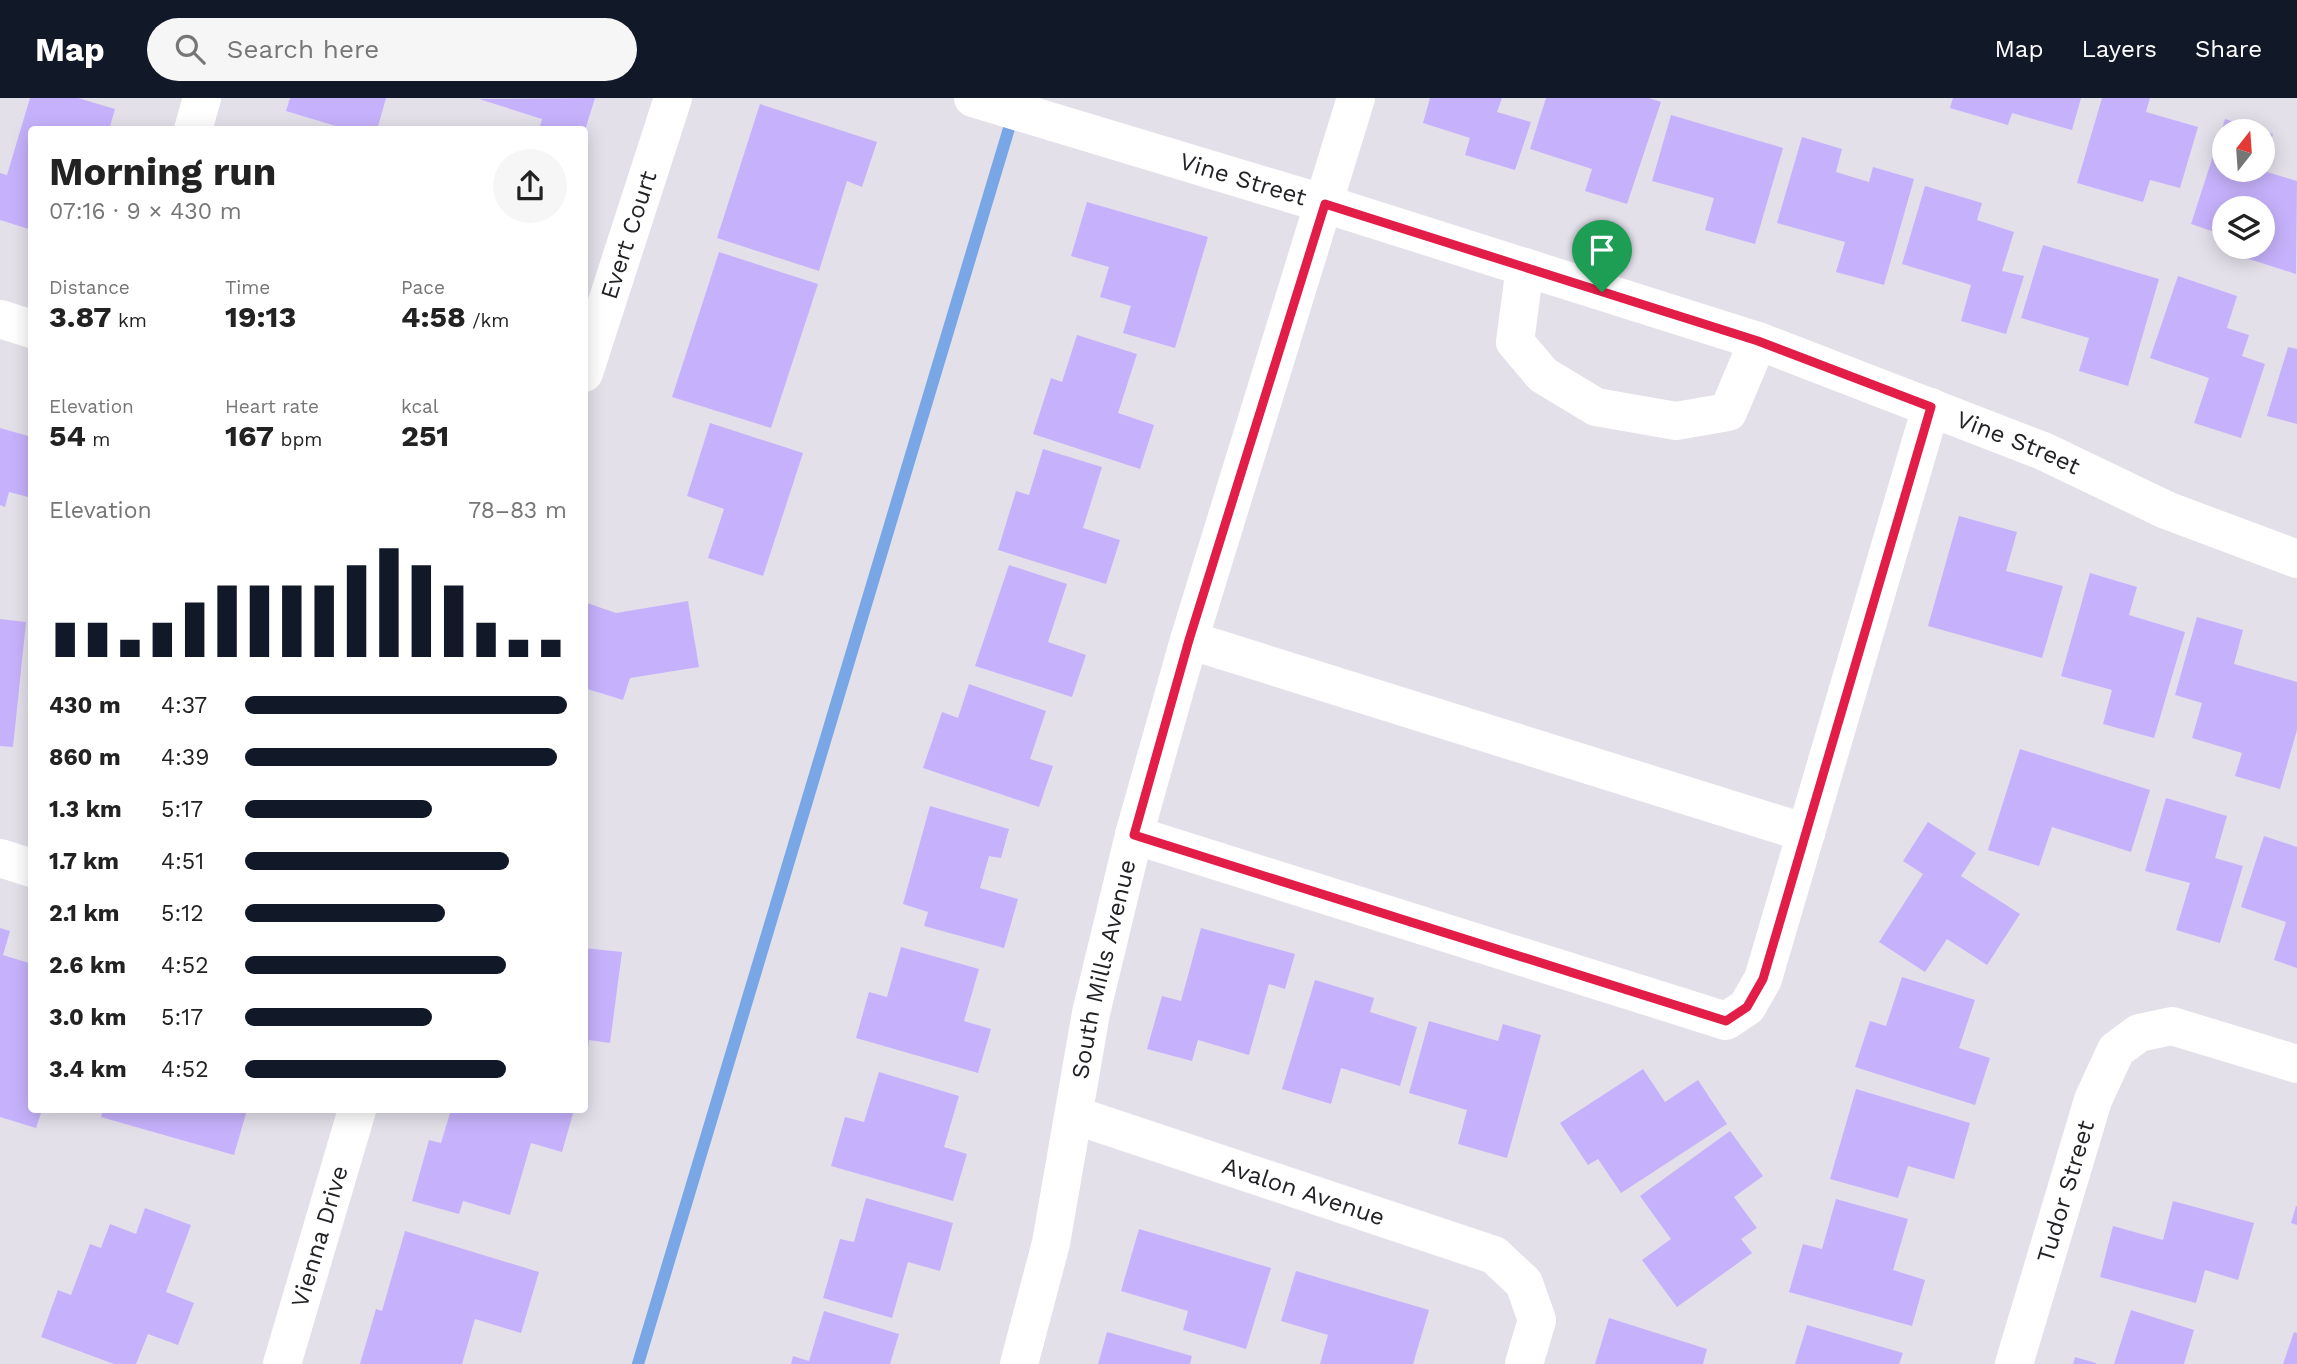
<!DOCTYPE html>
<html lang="en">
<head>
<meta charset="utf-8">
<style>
  :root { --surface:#fff; --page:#f6f6f6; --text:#222; --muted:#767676; --accent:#111827 }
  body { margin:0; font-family:"Work Sans",sans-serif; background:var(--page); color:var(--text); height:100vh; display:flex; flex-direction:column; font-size:26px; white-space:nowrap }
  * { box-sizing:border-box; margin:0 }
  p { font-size:23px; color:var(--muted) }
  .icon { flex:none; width:38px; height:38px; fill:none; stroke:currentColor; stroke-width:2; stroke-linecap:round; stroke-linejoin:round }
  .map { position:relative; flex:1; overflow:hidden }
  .side { position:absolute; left:28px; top:28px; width:560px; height:987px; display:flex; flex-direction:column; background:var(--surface); border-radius:7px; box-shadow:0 4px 18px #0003 }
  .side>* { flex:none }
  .needle { width:46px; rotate:17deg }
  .fabs { position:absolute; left:2212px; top:21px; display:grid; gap:14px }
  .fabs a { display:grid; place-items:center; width:63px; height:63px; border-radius:50%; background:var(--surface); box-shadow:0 4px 18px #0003; font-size:35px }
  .pin { position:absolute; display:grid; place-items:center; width:60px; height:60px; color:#fff; margin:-72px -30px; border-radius:50% 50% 50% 0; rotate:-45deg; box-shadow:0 0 7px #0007 }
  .pin .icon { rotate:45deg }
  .round { display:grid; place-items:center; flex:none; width:74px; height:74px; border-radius:37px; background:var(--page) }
  .head { display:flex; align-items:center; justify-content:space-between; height:119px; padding:0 21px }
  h1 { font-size:38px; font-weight:700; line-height:52px }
  .stats { display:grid; grid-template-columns:repeat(3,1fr); gap:10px; height:119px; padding:7px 21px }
  .stats div { display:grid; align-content:center }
  .stats b { font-size:30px; font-weight:700 }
  .stats small { font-size:19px; font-weight:400 }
  .stats p { font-size:19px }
  .chart { height:196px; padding:14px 21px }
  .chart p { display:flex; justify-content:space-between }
  .chart svg { width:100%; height:126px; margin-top:7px; stroke:var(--accent); stroke-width:6 }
  ul { padding:0 21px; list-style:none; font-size:23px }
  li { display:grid; grid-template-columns:112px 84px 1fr; align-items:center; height:52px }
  li i { height:18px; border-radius:9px; background:var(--accent) }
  header { display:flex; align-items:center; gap:42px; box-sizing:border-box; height:98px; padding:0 35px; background:var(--accent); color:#fff }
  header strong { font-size:33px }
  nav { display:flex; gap:38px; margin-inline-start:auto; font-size:24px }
  .search { width:490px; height:63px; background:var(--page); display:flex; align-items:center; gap:18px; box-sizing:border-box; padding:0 24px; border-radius:38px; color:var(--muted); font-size:26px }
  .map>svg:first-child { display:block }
</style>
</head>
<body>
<header>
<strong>Map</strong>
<div class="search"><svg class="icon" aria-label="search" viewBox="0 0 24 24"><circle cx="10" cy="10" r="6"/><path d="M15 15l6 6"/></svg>Search here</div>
<nav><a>Map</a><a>Layers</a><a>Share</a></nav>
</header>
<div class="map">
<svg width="2297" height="1266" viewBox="0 0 2297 1266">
  <rect width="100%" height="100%" fill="#e3e0ea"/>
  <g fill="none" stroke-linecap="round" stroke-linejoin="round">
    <!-- stream -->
    <path stroke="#79a7e6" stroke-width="12" d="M638,1266L1013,17"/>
  </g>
  <!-- building -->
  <g fill="#c6b2fc">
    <path d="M30,0H78L115,11L109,32H32V132L0,122V75L7,77Z"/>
    <path d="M290,0H386L377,32H349L286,13Z"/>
    <path d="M595,0L585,32H539L542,21L479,1Z"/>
    <path d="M1430,0H1502L1497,14L1531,24L1515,72L1465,57L1470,40L1423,25Z"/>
    <path d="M1546,0H1649L1661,4L1627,106L1585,93L1592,71L1530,51Z"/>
    <path d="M1953,0H2081L2072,32L2012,15L2008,27L1950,10Z"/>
    <path d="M2102,0H2150L2146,14L2198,29L2180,90L2150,82L2143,104L2077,85Z"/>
    <path d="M760,6L877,44L862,89L847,83L819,173L717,140Z"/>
    <path d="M1671,17L1783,50L1755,146L1705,132L1714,100L1652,83Z"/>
    <path d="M2225,21L2273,36L2263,66V33H2224V72H2260L2297,83L2296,176L2224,153L2226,149H2263V110H2224V137L2191,126Z"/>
    <path d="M1802,39L1842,51L1836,74L1869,84L1873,69L1914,81L1884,187L1836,174L1845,144L1777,125Z"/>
    <path d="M1925,88L1982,105L1977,122L2014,134L2002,173L2024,178L2006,236L1961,223L1971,187L1902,166Z"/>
    <path d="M1087,104L1208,139L1175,250L1123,235L1131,208L1100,199L1109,169L1071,158Z"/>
    <path d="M2043,147L2159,181L2128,288L2079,273L2089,240L2021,220Z"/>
    <path d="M719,154L818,186L771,330L672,299Z"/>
    <path d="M2178,178L2237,198L2227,230L2249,237L2242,258L2265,266L2241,340L2194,325L2209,280L2150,260Z"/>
    <path d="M1077,237L1137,256L1118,315L1154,327L1140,371L1033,336L1051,280L1062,284Z"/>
    <path d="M2288,249L2297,251V326L2267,318Z"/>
    <path d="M710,325L803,355L763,478L708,460L724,411L687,398Z"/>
    <path d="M0,330L32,339V400L9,394L5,409L0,407Z"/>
    <path d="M1043,351L1102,369L1083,430L1120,442L1106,486L998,452L1016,393L1029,397Z"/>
    <path d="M1959,418L2017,434L2006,473L2063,488L2042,560L1928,528Z"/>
    <path d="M1009,467L1067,486L1048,544L1086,557L1072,599L975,568Z"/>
    <path d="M2090,475L2137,489L2129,517L2185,534L2154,640L2103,626L2112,592L2061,578Z"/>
    <path d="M688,503L699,569L630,580L623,602L584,590V504L616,515Z"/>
    <path d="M2197,519L2243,532L2234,566L2297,584V632L2280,691L2235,678L2242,655L2192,640L2202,605L2175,597Z"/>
    <path d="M0,521L26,524L13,649L0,648Z"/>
    <path d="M969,586L1046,613L1030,661L1053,668L1039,709L923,670L942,614L958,620Z"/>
    <path d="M2020,651L2150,692L2131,754L2052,729L2039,768L1988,752Z"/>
    <path d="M2166,700L2227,718L2215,760L2243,768L2220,845L2176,832L2190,785L2145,773Z"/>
    <path d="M930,708L1009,731L1001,760L989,758L980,790L1018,801L1004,850L924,828L928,814L903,806Z"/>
    <path d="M1928,724L1976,755L1961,778L2020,816L1987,867L1947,841L1925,874L1879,844L1923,776L1903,763Z"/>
    <path d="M2264,738L2297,749V870L2274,862L2286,824L2241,809Z"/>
    <path d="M0,830L10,833L3,857L32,866V1012H42L36,1030L0,1019Z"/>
    <path d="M1201,830L1295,856L1285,891L1269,886L1249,957L1198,942L1192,963L1147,951L1162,898L1181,903Z"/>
    <path d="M901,849L979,871L964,923L991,931L978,975L856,940L869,894L887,899Z"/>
    <path d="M584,850L622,854L610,945L589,942L586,965Z"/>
    <path d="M1902,879L1975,902L1959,950L1990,960L1975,1007L1855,969L1870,923L1886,928Z"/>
    <path d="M1315,882L1374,900L1370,914L1417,929L1400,988L1341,970L1331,1006L1282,991Z"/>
    <path d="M1429,923L1498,943L1503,926L1541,937L1507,1060L1458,1046L1467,1012L1409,995Z"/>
    <path d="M1643,971L1665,1004L1698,982L1727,1026L1621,1095L1598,1061L1588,1067L1560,1025Z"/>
    <path d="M879,974L959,998L944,1049L967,1056L953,1103L831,1068L845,1019L864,1024Z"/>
    <path d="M1856,991L1970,1025L1954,1081L1908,1068L1898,1100L1830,1081Z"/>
    <path d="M103,1012H247L234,1057L101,1019Z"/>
    <path d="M451,1012H574L562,1054L531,1045L510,1117L463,1103L459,1116L412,1103L429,1042L441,1045Z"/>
    <path d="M1730,1033L1763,1078L1734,1099L1757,1130L1741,1141L1752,1155L1677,1209L1642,1162L1671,1141L1640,1098Z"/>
    <path d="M866,1100L953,1125L940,1173L908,1164L892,1220L823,1200L840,1141L854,1144Z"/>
    <path d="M1836,1101L1908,1121L1893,1172L1925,1182L1912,1228L1789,1194L1803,1146L1822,1151Z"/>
    <path d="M2173,1103L2254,1125L2238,1182L2205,1172L2196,1205L2100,1179L2113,1128L2163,1142Z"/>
    <path d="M2296,1108H2297V1127L2291,1125Z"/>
    <path d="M145,1110L191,1127L166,1194L194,1205L178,1247L148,1236L136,1266H114L41,1239L58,1192L71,1197L90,1146L101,1150L110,1126L136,1136Z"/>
    <path d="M1139,1131L1271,1170L1246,1251L1183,1232L1188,1213L1121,1193Z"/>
    <path d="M405,1133L539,1174L521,1235L475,1221L462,1266H360L376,1211L382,1213Z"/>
    <path d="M1296,1173L1429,1212L1413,1266H1320L1328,1237L1281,1223Z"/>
    <path d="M2131,1212L2194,1232L2184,1266H2114Z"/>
    <path d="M824,1213L899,1236L890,1266H791L793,1258L809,1263Z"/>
    <path d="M1609,1220L1707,1251L1703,1266H1595Z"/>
    <path d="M1807,1227L1903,1255L1899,1266H1795Z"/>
    <path d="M1107,1234L1192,1258L1190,1266H1098Z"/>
    <path d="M2294,1234L2297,1235V1266H2283Z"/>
    <path d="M2075,1259L2096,1265V1266H2073Z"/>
  </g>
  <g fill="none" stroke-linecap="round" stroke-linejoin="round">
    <!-- minor -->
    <g stroke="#fff" stroke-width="38">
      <path id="s1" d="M973,0L1325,106L1758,243L2043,353L2166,412L2297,461"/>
      <path d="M193,32L202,0"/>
      <path d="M1525,169L1515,244L1543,277L1596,309L1676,323L1728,314L1758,243"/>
      <path d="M0,221L32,231"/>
      <path id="s2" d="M584,275L673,0"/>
      <path d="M1189,542L1806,735"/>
      <path d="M1134,737L1726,923L1747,909L1763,881L1931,309"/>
      <path d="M0,760L32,770"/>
      <path id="s3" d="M1074,1017L1494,1157L1524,1185L1537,1222L1524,1266"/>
      <path id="s4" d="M282,1266L357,1012"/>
      <path id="s5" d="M1019,1266L1051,1145L1091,915L1134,737L1189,542L1356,0"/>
      <path id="s6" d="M2014,1266L2093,1002L2116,952L2139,935L2172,928L2297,966"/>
    </g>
  </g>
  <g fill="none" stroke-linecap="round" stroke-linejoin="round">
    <!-- route casing -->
    <g stroke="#fff" stroke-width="14">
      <path id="route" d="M1325,106L1758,243L1931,309L1763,881L1747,909L1726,923L1134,737L1189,542Z"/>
    </g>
    <!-- route -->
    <use href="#route" stroke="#e11d48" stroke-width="9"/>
  </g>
  <g text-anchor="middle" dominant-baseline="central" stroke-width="6" stroke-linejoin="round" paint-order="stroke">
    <!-- street labels -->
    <g font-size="24" fill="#222125" stroke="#f0edf7">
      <text stroke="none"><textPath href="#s1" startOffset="282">Vine Street</textPath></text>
      <text stroke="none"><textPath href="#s2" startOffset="145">Evert Court</textPath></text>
      <text stroke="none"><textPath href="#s1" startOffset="1101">Vine Street</textPath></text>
      <text stroke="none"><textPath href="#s5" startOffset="404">South Mills Avenue</textPath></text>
      <text stroke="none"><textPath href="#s3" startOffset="242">Avalon Avenue</textPath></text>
      <text stroke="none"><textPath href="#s6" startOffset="180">Tudor Street</textPath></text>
      <text stroke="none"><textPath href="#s4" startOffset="133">Vienna Drive</textPath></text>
    </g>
  </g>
</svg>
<div class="fabs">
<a><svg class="needle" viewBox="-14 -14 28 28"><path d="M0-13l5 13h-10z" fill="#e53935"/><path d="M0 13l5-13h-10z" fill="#767676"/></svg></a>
<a><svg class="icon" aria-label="layers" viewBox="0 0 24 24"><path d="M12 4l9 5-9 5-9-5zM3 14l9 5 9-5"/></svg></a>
</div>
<div class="pin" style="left:1602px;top:194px;background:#1e9e55"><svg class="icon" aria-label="arrive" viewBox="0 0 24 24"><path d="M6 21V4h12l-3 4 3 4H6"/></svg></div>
<section class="side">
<div class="head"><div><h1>Morning run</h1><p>07:16 · 9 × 430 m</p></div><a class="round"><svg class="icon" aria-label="share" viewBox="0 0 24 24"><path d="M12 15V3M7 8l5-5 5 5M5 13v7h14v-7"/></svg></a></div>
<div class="stats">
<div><p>Distance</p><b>3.87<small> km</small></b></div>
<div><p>Time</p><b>19:13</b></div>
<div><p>Pace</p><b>4:58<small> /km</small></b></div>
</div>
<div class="stats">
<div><p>Elevation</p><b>54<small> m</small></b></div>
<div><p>Heart rate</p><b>167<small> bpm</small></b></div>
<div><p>kcal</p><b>251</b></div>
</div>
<div class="chart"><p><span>Elevation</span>78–83 m</p>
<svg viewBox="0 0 160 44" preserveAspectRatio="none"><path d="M5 44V32M15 44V32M25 44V38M35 44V32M45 44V25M55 44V19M65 44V19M75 44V19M85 44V19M95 44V12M105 44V6M115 44V12M125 44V19M135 44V32M145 44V38M155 44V38"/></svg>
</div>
<ul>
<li><b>430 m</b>4:37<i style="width:100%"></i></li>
<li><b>860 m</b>4:39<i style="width:97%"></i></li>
<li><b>1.3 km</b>5:17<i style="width:58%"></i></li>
<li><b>1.7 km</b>4:51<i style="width:82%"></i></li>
<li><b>2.1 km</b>5:12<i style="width:62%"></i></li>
<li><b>2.6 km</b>4:52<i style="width:81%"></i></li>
<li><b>3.0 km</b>5:17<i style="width:58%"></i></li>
<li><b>3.4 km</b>4:52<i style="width:81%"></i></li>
</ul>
</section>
</div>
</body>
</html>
